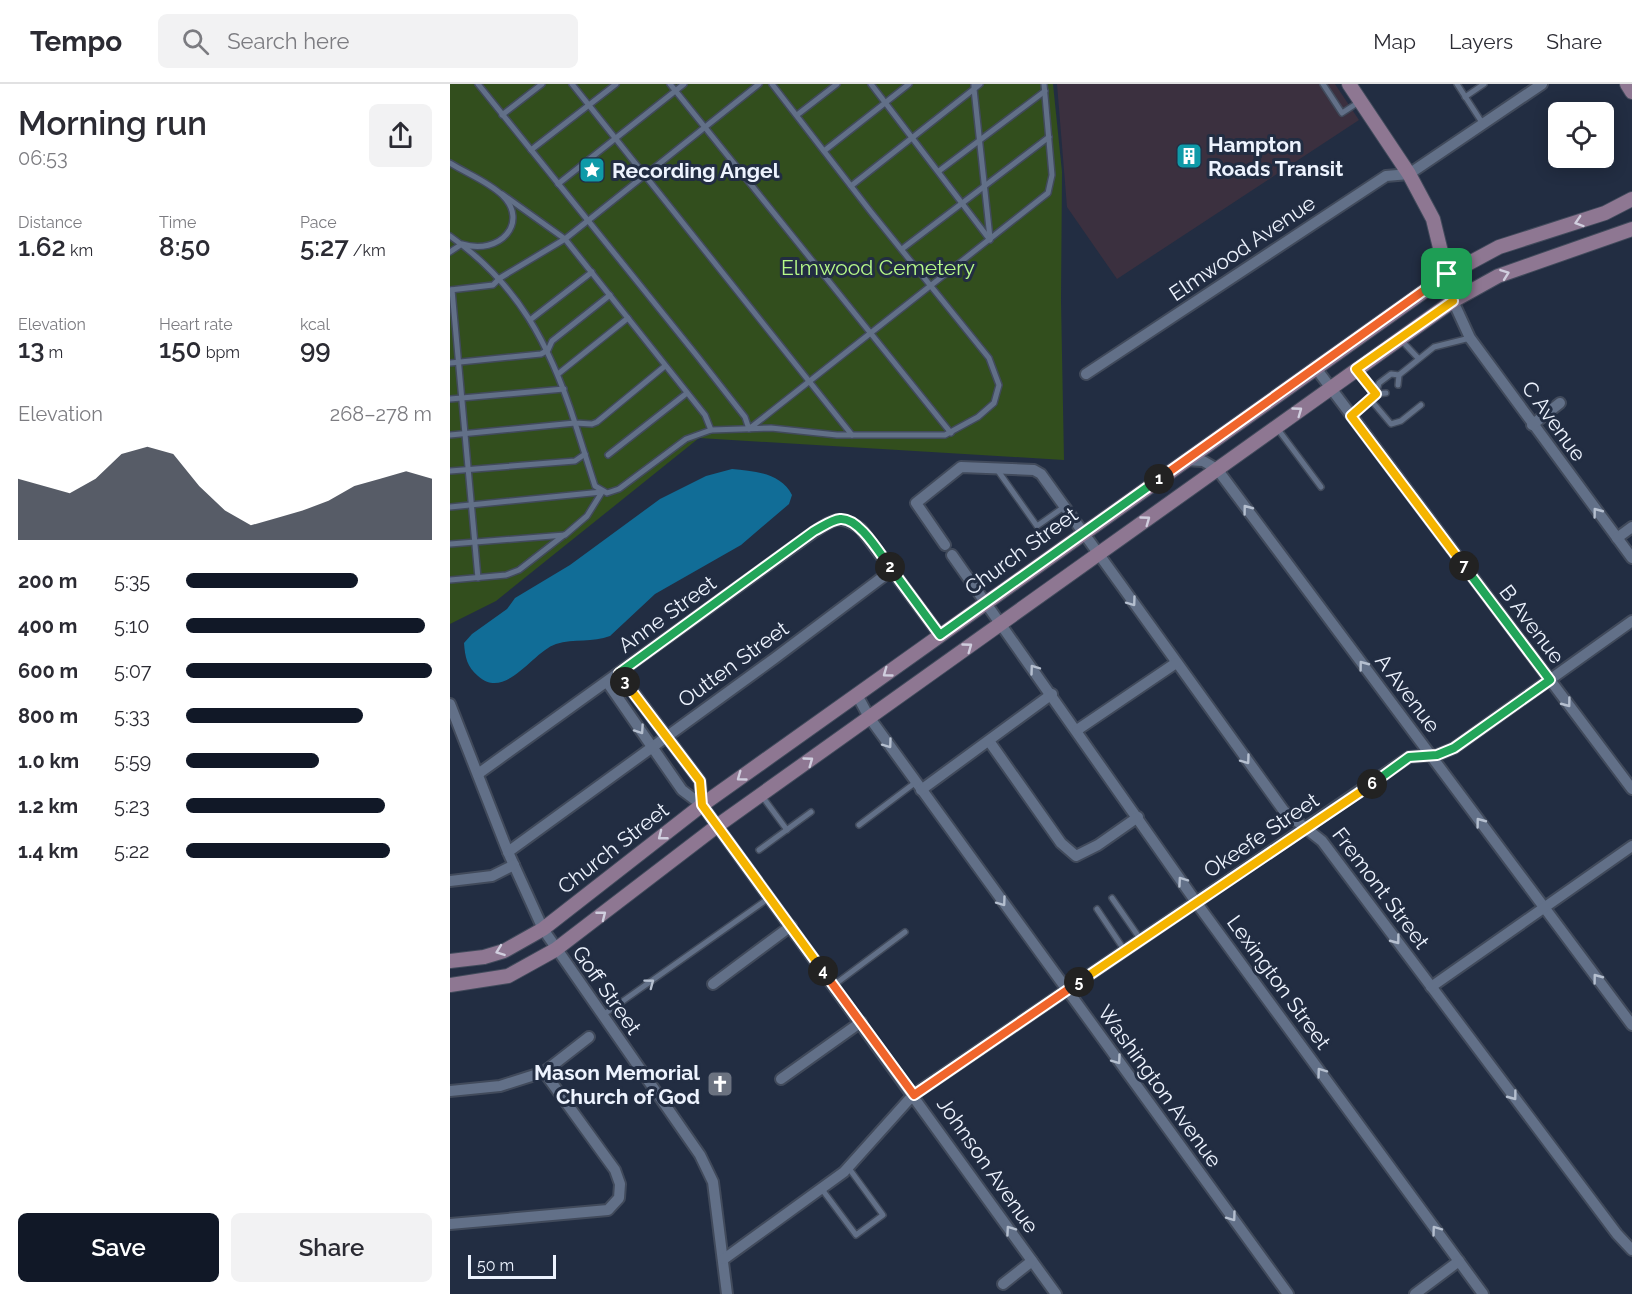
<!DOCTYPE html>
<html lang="en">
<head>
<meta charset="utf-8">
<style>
  :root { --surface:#fff; --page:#f2f2f3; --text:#2b2b33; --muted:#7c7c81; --line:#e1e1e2; --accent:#111827 }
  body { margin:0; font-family:Raleway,sans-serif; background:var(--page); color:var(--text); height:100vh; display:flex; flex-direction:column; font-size:22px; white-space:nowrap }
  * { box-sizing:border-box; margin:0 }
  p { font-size:20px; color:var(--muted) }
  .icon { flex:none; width:33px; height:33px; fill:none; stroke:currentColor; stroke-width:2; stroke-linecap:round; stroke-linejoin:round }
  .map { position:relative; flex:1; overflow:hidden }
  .panel { display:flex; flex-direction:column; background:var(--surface); width:450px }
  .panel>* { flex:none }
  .tools { position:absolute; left:1098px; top:18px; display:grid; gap:12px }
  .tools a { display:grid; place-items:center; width:66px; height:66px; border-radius:9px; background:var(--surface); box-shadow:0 3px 15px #0003; font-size:30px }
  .scale { position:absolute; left:18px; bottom:15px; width:88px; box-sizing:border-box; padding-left:6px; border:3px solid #edf3fe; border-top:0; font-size:16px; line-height:21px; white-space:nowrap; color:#edf3fe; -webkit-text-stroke:4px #222d42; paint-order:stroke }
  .pin { position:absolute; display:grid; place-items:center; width:51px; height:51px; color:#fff; margin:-26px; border-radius:12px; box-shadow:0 3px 9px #0006 }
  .km { position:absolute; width:30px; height:30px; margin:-15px; border-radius:50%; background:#222; color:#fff; font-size:16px; line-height:30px; text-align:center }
  .round { display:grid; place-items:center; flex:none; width:63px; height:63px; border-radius:9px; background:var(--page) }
  .overview { display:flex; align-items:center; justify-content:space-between; height:102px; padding:0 18px }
  h1 { font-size:33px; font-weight:600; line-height:45px }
  .figures { display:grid; grid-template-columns:repeat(3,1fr); gap:9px; height:102px; padding:6px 18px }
  .figures div { display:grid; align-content:center }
  .figures b { font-size:26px; font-weight:600 }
  .figures small { font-size:16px; font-weight:400 }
  .figures p { font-size:16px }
  .chart { height:168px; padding:12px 18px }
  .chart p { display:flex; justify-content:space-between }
  .chart svg { width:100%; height:108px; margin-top:6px; fill:var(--accent); opacity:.7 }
  .button { display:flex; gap:12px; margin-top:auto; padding:12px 18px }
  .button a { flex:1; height:69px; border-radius:9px; background:var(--accent); color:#fff; font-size:24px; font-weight:600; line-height:69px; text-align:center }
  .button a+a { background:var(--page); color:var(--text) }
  ul { padding:0 18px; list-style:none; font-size:20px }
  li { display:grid; grid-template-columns:96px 72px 1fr; align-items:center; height:45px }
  li i { height:15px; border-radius:8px; background:var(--accent) }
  header { display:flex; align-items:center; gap:36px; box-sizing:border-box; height:84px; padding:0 30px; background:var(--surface); border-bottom:2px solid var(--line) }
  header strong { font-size:28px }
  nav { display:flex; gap:33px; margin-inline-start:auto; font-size:21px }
  .search { width:420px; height:54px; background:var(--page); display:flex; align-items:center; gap:15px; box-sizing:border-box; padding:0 21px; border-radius:9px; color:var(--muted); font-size:22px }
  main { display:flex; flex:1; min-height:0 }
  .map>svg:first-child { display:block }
</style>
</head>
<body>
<header>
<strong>Tempo</strong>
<div class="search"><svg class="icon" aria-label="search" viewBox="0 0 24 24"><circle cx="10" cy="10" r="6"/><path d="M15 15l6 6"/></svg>Search here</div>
<nav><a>Map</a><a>Layers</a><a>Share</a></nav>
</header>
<main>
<section class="panel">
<div class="overview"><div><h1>Morning run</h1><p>06:53</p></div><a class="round"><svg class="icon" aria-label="share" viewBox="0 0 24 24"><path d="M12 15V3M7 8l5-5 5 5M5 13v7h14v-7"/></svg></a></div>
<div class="figures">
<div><p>Distance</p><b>1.62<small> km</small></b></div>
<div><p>Time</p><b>8:50</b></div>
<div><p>Pace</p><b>5:27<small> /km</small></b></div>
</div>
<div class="figures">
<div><p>Elevation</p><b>13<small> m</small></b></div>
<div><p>Heart rate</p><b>150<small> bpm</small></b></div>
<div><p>kcal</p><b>99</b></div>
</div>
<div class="chart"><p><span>Elevation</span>268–278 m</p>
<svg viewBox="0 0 160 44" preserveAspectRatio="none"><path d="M0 44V19L10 22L20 25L30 19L40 9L50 6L60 9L70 22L80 32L90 38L100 35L110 32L120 28L130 22L140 19L150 16L160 19V44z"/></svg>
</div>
<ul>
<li><b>200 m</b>5:35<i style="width:70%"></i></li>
<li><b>400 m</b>5:10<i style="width:97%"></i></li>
<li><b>600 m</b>5:07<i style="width:100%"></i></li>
<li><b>800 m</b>5:33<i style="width:72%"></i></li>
<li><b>1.0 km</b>5:59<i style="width:54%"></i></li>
<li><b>1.2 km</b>5:23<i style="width:81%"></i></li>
<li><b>1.4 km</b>5:22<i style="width:83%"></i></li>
</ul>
<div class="button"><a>Save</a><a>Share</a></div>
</section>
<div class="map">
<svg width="1182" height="1210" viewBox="0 0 1182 1210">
  <rect width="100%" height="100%" fill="#222d42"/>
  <!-- commercial -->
  <path fill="#3b303f" d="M607,0H885L909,36L667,195L617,123Z"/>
  <!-- green -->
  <path fill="#324e1d" d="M0,0H603L612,88L611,217L614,376L249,354L46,517L0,540Z"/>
  <!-- water -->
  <path fill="#116d97" d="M282,385C304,387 331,389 342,411L339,420L291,461L205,510L160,552C143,559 124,554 106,560C82,568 56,617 28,592C17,583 15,573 14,559L22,550L57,525L65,514L120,481L210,415L256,392Z"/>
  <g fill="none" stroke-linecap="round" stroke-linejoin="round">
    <!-- lane casing -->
    <g stroke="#414a5b" stroke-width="8">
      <g id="lane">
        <path d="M28,0L248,273L295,333L299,345L598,109L602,91L594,0"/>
        <path d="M122,0L402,351"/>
        <path d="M220,0L501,349"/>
        <path d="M421,0L540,156"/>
        <path d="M530,0L524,5L540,154"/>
        <path d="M873,0L892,29L909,18"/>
        <path d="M1007,0L1033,40"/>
        <path d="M1015,13L1034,0"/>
        <path d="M52,31L92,0"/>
        <path d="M347,31L387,0"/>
        <path d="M81,66L166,0"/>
        <path d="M374,67L459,0"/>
        <path d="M0,79C16,89 39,98 52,111C80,138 50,172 12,160L0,168"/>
        <path d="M489,87L595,7"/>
        <path d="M108,100L234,0"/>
        <path d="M401,102L524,5V0"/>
        <path d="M52,110L115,155L255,331L261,346"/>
        <path d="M0,152C68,200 100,261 125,339L142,340L147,338L215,282"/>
        <path d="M452,165L599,53"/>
        <path d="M0,206L43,201L50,194L115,155L309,0"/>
        <path d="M2,206L28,494"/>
        <path d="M80,236L142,188"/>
        <path d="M951,256L968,274"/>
        <path d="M0,279L91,270L98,266L102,257L160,211"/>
        <path d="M108,290L178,234"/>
        <path d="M948,301L949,291"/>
        <path d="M936,309L926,310L929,299L941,290L949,291L984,263L1020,254"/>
        <path d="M0,315L114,305"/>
        <path d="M920,315L941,340L951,337L971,321"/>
        <path d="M901,332L926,310L908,288"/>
        <path d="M827,344L871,403"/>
        <path d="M0,351L125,339L145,402L157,409L169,405L236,355L261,346L321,344L387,351H495L528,333L544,319L549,301L539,274L421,128L322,0"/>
        <path d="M158,371L237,309"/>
        <path d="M546,384L587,442L614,423"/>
        <path d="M0,387L125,377L135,370"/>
        <path d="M0,423L152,408"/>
        <path d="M0,460L115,451L137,432L152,408"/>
        <path d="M0,496L56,491L69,486L114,451"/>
        <path d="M312,712L337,746"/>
        <path d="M409,741L466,698"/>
        <path d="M309,766L361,728"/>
        <path d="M662,814L691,856"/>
        <path d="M647,825L675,867"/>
        <path d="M384,901L455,848"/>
        <path d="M153,931L319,814"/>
        <path d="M371,1104L406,1151L433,1131L398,1083"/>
      </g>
    </g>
    <!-- street casing -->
    <g stroke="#414a5b" stroke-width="14">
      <g id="street">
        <path d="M1003,217L1020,254L1182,474"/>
        <path d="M865,283L1182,705"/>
        <path d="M636,290L936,92L959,90L1092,0"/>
        <path d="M1082,341L1110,319"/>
        <path d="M735,376L753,377L767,385L1182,941"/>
        <path d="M1167,454L1182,443"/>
        <path d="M495,461L466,419L511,383L584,386L591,390L834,727L872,757L1167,1150L1182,1166"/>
        <path d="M502,471L751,825L1033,1210"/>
        <path d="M169,589L250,697L252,721"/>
        <path d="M157,598L232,706L252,721L606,1210"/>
        <path d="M407,611L419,633L838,1210"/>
        <path d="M0,620L58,768L93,845L250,1071L263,1098L277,1210"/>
        <path d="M627,646L726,579"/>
        <path d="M539,657L611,759L626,772L648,761L688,733"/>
        <path d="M28,690L364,448C384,435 390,430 411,445L490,551"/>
        <path d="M471,706L602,610"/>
        <path d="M58,768L325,574L442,486"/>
        <path d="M0,797L42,792L64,781"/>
        <path d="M263,900L341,842"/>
        <path d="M981,903L1182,762"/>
        <path d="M331,995L411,938"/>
        <path d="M0,1007L50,1002L94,988L139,953"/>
        <path d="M0,1140L158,1126L169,1114L170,1100L165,1086L94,988"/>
        <path d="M274,1175L394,1088L463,1011L959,673L987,671L1004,664L1182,537"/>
        <path d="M553,1200L582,1177"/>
        <path d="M965,1210L1009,1177"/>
      </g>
    </g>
    <!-- secondary casing -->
    <g stroke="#414a5b" stroke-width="16">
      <g id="secondary">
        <path d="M899,0L959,90L983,135L1003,217"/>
        <path d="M1177,0L1182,8"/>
        <path d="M0,877L34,873L54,867L93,845L252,721L997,191L1049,163L1155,129L1182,115"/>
        <path d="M0,901L58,892L105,866L267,742L1003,217L1048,192L1182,145"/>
      </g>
    </g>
    <!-- lane -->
    <use href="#lane" stroke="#627088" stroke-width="5"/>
    <!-- street -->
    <use href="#street" stroke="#627088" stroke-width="10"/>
    <!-- secondary -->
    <use href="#secondary" stroke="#8e7792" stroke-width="14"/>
  </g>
  <!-- one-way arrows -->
  <defs><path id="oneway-chevron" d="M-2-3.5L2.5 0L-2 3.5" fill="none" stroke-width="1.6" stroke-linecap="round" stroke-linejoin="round" transform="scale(1.5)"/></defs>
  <g stroke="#d0cede">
    <use href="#oneway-chevron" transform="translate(1129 138) rotate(162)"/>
    <use href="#oneway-chevron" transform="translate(1055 190) rotate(-20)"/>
    <use href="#oneway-chevron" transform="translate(848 327) rotate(-36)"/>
    <use href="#oneway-chevron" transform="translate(696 436) rotate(-36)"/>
    <use href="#oneway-chevron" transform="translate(518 563) rotate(-36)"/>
    <use href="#oneway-chevron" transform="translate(437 589) rotate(144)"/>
    <use href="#oneway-chevron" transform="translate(359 677) rotate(-36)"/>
    <use href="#oneway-chevron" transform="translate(291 693) rotate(144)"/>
    <use href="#oneway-chevron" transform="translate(212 752) rotate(142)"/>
    <use href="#oneway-chevron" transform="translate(152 831) rotate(-38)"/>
    <use href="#oneway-chevron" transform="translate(50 867) rotate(160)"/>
  </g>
  <g stroke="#b5bfcf">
    <use href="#oneway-chevron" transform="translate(797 425) rotate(-127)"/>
    <use href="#oneway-chevron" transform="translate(1147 428) rotate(-127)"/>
    <use href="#oneway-chevron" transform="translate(682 518) rotate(54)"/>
    <use href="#oneway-chevron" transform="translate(913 581) rotate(-127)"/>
    <use href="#oneway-chevron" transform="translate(584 585) rotate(-126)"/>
    <use href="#oneway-chevron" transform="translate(1117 619) rotate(53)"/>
    <use href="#oneway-chevron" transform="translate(190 646) rotate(56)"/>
    <use href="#oneway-chevron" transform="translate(438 660) rotate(54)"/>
    <use href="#oneway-chevron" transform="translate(796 676) rotate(54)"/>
    <use href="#oneway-chevron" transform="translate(1030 738) rotate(-127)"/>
    <use href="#oneway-chevron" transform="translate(732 797) rotate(-125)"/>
    <use href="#oneway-chevron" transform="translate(552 818) rotate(54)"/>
    <use href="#oneway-chevron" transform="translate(946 856) rotate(53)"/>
    <use href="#oneway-chevron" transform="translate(1147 894) rotate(-127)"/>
    <use href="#oneway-chevron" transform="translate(200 899) rotate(-37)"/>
    <use href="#oneway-chevron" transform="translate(667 976) rotate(54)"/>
    <use href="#oneway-chevron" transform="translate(871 988) rotate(-126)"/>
    <use href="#oneway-chevron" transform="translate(1063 1012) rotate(53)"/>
    <use href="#oneway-chevron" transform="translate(782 1133) rotate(54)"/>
    <use href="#oneway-chevron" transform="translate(560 1146) rotate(-125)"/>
    <use href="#oneway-chevron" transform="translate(986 1146) rotate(-126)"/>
  </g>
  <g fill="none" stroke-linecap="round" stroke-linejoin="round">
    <!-- split-1 casing -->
    <g stroke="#fff" stroke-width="12">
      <path id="split-1" d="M709,395L997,190"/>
    </g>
    <!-- split-2 casing -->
    <g stroke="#fff" stroke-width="12">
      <path id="split-2" d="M440,483L490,551L709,395"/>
    </g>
    <!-- split-3 casing -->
    <g stroke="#fff" stroke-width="12">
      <path id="split-3" d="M175,598L169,589L364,447C372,443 381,436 390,435C409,433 430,470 440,483"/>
    </g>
    <!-- split-4 casing -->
    <g stroke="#fff" stroke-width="12">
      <path id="split-4" d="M175,598L250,697L252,721L373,887"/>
    </g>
    <!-- split-5 casing -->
    <g stroke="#fff" stroke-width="12">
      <path id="split-5" d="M373,887L464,1011L629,898"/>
    </g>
    <!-- split-6 casing -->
    <g stroke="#fff" stroke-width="12">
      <path id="split-6" d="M629,898L922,700"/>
    </g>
    <!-- split-7 casing -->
    <g stroke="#fff" stroke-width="12">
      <path id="split-7" d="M922,700L959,673L987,671L1004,664L1100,596L1014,482"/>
    </g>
    <!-- split-8 casing -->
    <g stroke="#fff" stroke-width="12">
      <path id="split-8" d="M997,190L1003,217L906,285L926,310L901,332L1014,482"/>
    </g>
    <!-- split-1 -->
    <use href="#split-1" stroke="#f0652b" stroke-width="8"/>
    <!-- split-2 -->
    <use href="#split-2" stroke="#22a559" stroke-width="8"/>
    <!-- split-3 -->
    <use href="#split-3" stroke="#22a559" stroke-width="8"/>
    <!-- split-4 -->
    <use href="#split-4" stroke="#f5b400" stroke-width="8"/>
    <!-- split-5 -->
    <use href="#split-5" stroke="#f0652b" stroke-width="8"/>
    <!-- split-6 -->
    <use href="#split-6" stroke="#f5b400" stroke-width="8"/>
    <!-- split-7 -->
    <use href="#split-7" stroke="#22a559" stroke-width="8"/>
    <!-- split-8 -->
    <use href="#split-8" stroke="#f5b400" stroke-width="8"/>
  </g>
  <!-- icons -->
  <defs>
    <g id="building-square" transform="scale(1.35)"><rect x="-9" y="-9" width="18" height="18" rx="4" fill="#0f9aa8" stroke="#222d42"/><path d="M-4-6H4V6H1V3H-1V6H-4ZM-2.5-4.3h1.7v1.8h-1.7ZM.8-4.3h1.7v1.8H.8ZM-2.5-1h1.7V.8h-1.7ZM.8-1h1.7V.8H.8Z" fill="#fff"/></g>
    <g id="sight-square" transform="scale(1.35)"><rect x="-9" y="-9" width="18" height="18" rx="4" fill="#0f9aa8" stroke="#222d42"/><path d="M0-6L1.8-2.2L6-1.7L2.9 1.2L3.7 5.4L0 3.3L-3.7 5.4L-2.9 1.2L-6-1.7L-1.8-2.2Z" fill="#fff"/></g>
    <g id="church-square" transform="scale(1.35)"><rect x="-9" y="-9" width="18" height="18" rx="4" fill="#6b7280" stroke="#222d42"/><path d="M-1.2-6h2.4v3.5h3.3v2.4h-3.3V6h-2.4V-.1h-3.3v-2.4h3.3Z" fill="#fff"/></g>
  </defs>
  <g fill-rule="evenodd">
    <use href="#building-square" x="739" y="72"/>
    <use href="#sight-square" x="142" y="86"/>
    <use href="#church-square" x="270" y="1000"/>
  </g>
  <g text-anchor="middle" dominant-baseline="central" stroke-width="6" stroke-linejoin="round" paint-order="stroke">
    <!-- poi labels -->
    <g font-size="21" font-weight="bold" fill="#edf3fe" stroke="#222d42" text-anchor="start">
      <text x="758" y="60">Hampton<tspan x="758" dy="24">Roads Transit</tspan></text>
      <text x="162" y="86">Recording Angel</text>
      <text x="250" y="988" text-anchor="end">Mason Memorial<tspan x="250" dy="24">Church of God</tspan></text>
    </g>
    <!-- street labels -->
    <g font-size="21" fill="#edf3fe" stroke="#222d42">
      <text transform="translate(792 164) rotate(-34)">Elmwood Avenue</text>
      <text transform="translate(1104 337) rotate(54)">C Avenue</text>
      <text transform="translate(571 467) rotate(-36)">Church Street</text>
      <text transform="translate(217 530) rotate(-36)">Anne Street</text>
      <text transform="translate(1082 540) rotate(53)">B Avenue</text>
      <text transform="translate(283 580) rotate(-36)">Outten Street</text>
      <text transform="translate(958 609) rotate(53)">A Avenue</text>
      <text transform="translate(811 751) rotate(-34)">Okeefe Street</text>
      <text transform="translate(163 764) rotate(-38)">Church Street</text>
      <text transform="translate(931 804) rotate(53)">Fremont Street</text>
      <text transform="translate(829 898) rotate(54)">Lexington Street</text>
      <text transform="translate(157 906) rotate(55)">Goff Street</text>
      <text transform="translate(710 1002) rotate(54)">Washington Avenue</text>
      <text transform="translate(538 1081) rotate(55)">Johnson Avenue</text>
    </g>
    <!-- park labels -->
    <g font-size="21" fill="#b7fa89" stroke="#222d42">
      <text x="428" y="183">Elmwood Cemetery</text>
    </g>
  </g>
</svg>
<div class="tools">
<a><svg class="icon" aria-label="locate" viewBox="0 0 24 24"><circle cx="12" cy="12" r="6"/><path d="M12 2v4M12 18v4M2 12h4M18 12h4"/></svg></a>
</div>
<div class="scale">50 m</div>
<div class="pin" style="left:997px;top:190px;background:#1e9e55"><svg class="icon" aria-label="arrive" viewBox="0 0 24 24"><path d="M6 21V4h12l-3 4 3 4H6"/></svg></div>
<b class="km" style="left:709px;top:395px">1</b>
<b class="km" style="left:440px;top:483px">2</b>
<b class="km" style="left:175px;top:598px">3</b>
<b class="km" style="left:373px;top:887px">4</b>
<b class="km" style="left:629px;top:898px">5</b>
<b class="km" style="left:922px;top:700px">6</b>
<b class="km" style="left:1014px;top:482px">7</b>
</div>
</main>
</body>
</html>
